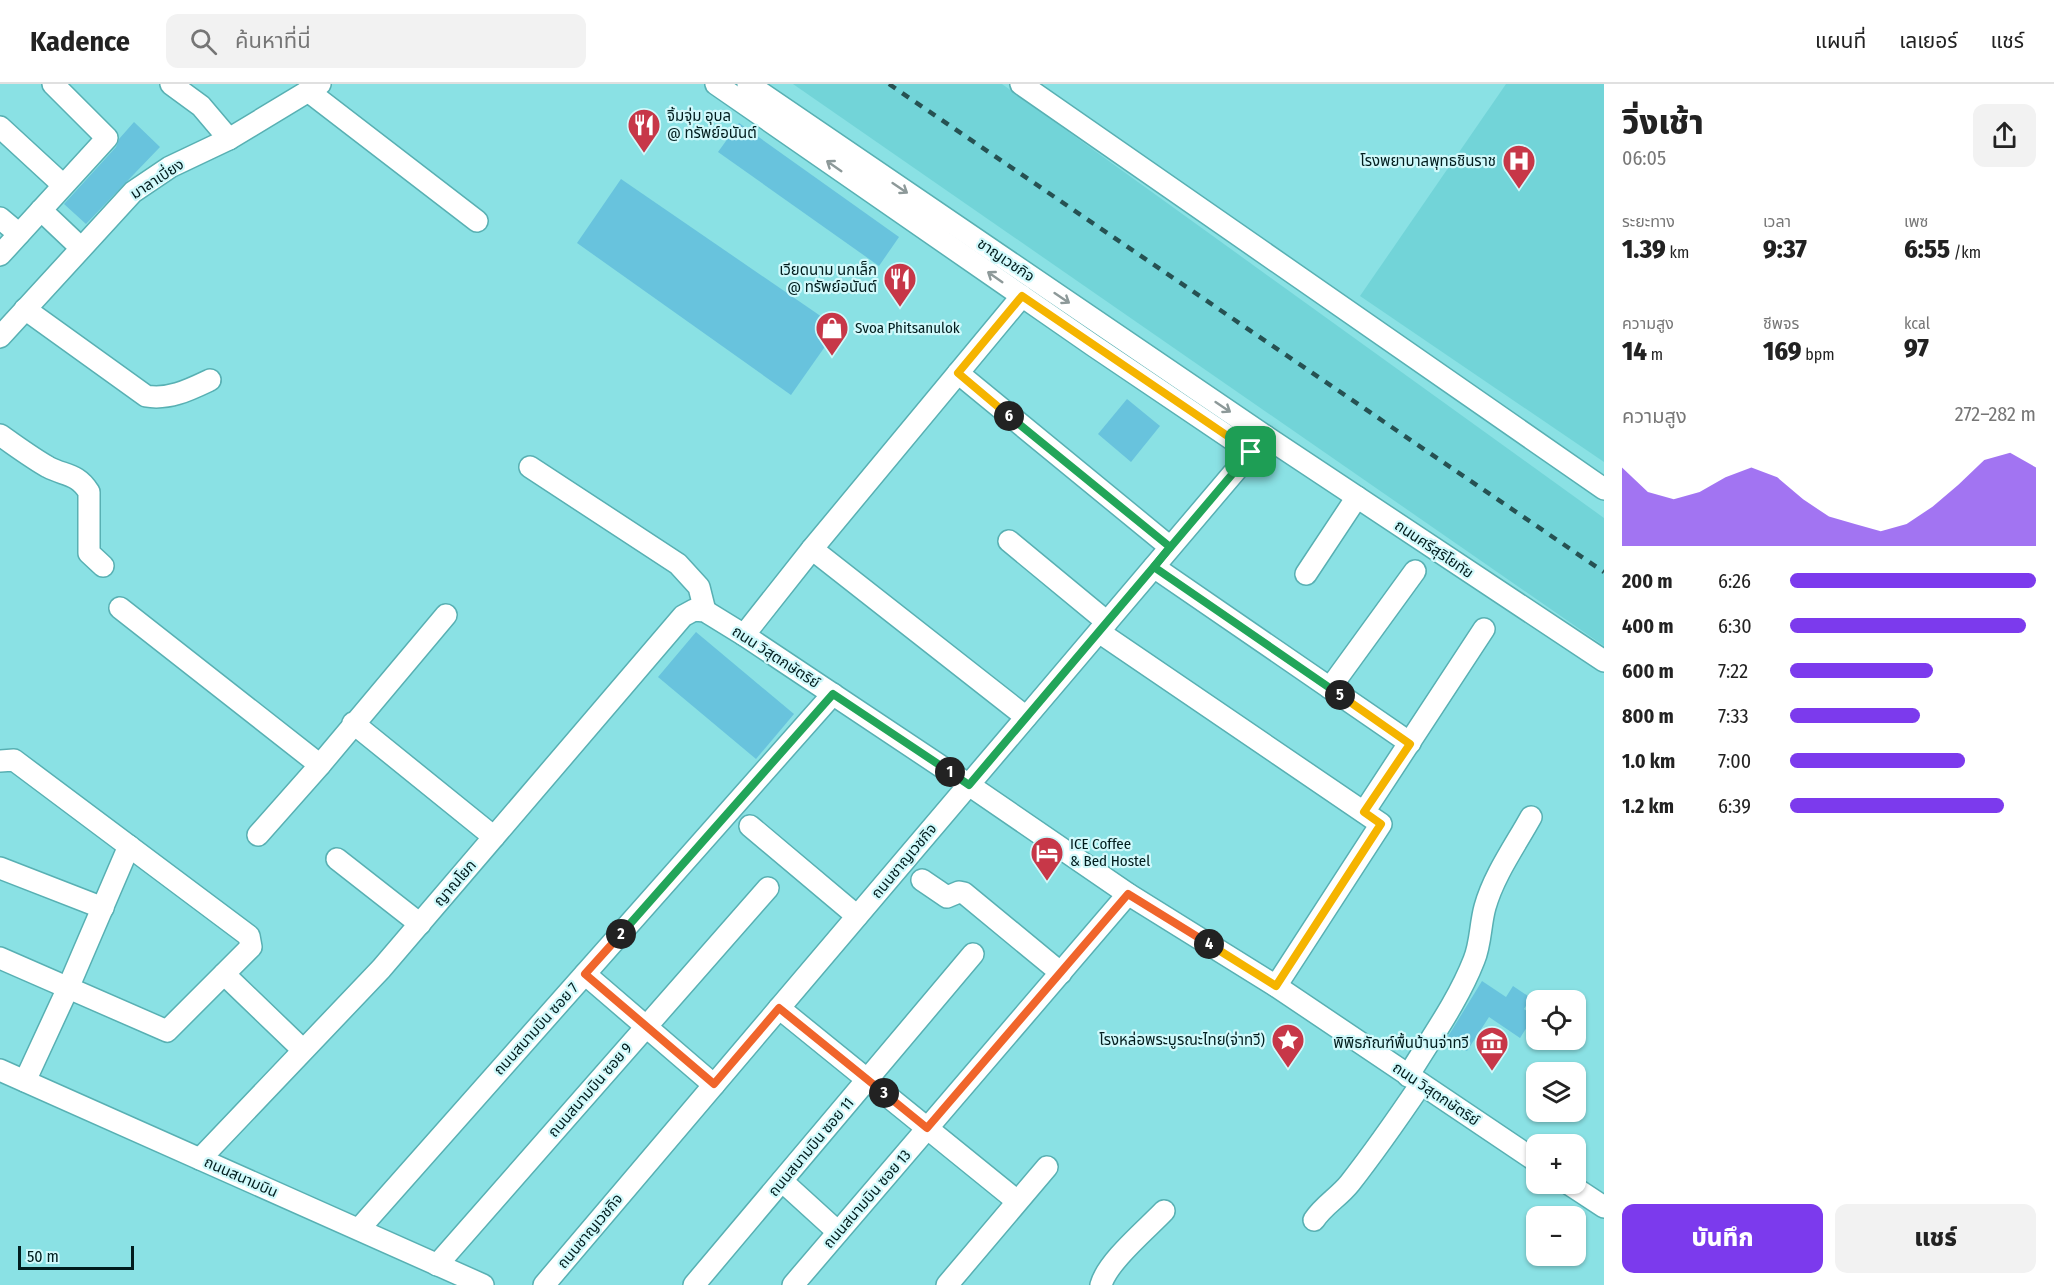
<!DOCTYPE html>
<html lang="th">
<head>
<meta charset="utf-8">
<style>
  :root { --surface:#fff; --page:#f2f2f2; --text:#222; --muted:#767676; --line:#e0e0e0; --accent:#7c3aed }
  body { margin:0; font-family:"Fira Sans Condensed","Noto Sans Thai",sans-serif; background:var(--page); color:var(--text); height:100vh; display:flex; flex-direction:column; font-size:22px; white-space:nowrap }
  * { box-sizing:border-box; margin:0 }
  p { font-size:20px; color:var(--muted) }
  .icon { flex:none; width:33px; height:33px; fill:none; stroke:currentColor; stroke-width:2; stroke-linecap:round; stroke-linejoin:round }
  .map { position:relative; flex:1; overflow:hidden }
  .sheet { display:flex; flex-direction:column; background:var(--surface); width:450px }
  .sheet>* { flex:none }
  .tools { position:absolute; left:1526px; top:906px; display:grid; gap:12px }
  .tools a { display:grid; place-items:center; width:60px; height:60px; border-radius:12px; background:var(--surface); box-shadow:0 2px 4px #0004; font-size:30px }
  .scale { position:absolute; left:18px; bottom:15px; width:116px; box-sizing:border-box; padding-left:6px; border:3px solid #011c1d; border-top:0; font-size:16px; line-height:21px; white-space:nowrap; color:#011c1d; -webkit-text-stroke:4px #d0f9fb; paint-order:stroke }
  .pin { position:absolute; display:grid; place-items:center; width:51px; height:51px; color:#fff; margin:-26px; border-radius:12px; box-shadow:0 3px 9px #0006 }
  .km { position:absolute; width:30px; height:30px; margin:-15px; border-radius:50%; background:#222; color:#fff; font-size:16px; line-height:30px; text-align:center }
  .round { display:grid; place-items:center; flex:none; width:63px; height:63px; border-radius:12px; background:var(--page) }
  .overview { display:flex; align-items:center; justify-content:space-between; height:102px; padding:0 18px }
  h1 { font-size:33px; font-weight:800; line-height:45px }
  .figures { display:grid; grid-template-columns:repeat(3,1fr); gap:9px; height:102px; padding:6px 18px }
  .figures div { display:grid; align-content:center }
  .figures b { font-size:26px; font-weight:800 }
  .figures small { font-size:16px; font-weight:400 }
  .figures p { font-size:16px }
  .chart { height:168px; padding:12px 18px }
  .chart p { display:flex; justify-content:space-between }
  .chart svg { width:100%; height:108px; margin-top:6px; fill:var(--accent); opacity:.7 }
  .button { display:flex; gap:12px; margin-top:auto; padding:12px 18px }
  .button a { flex:1; height:69px; border-radius:12px; background:var(--accent); color:#fff; font-size:24px; font-weight:800; line-height:69px; text-align:center }
  .button a+a { background:var(--page); color:var(--text) }
  ul { padding:0 18px; list-style:none; font-size:20px }
  li { display:grid; grid-template-columns:96px 72px 1fr; align-items:center; height:45px }
  li i { height:15px; border-radius:8px; background:var(--accent) }
  header { display:flex; align-items:center; gap:36px; box-sizing:border-box; height:84px; padding:0 30px; background:var(--surface); border-bottom:2px solid var(--line) }
  header strong { font-size:28px }
  nav { display:flex; gap:33px; margin-inline-start:auto; font-size:21px }
  .search { width:420px; height:54px; background:var(--page); display:flex; align-items:center; gap:15px; box-sizing:border-box; padding:0 21px; border-radius:12px; color:var(--muted); font-size:22px }
  main { display:flex; flex:1; min-height:0 }
  .map>svg:first-child { display:block }
</style>
</head>
<body>
<header>
<strong>Kadence</strong>
<div class="search"><svg class="icon" aria-label="search" viewBox="0 0 24 24"><circle cx="10" cy="10" r="6"/><path d="M15 15l6 6"/></svg>ค้นหาที่นี่</div>
<nav><a>แผนที่</a><a>เลเยอร์</a><a>แชร์</a></nav>
</header>
<main>
<div class="map">
<svg width="1604" height="1201" viewBox="0 0 1604 1201">
  <rect width="100%" height="100%" fill="#8ae1e4"/>
  <!-- built -->
  <g fill="#72d4d8">
    <path d="M793,0H1002L1604,434V562Z"/>
    <path d="M1506,0H1604V378L1360,212Z"/>
  </g>
  <!-- building -->
  <g fill="#68c3dd">
    <path d="M134,38L160,63L86,140L64,120L116,63L119,55Z"/>
    <path d="M739,39L899,153L879,182L718,68Z"/>
    <path d="M621,95L838,244L791,311L577,159Z"/>
    <path d="M1127,315L1160,342L1131,378L1098,350Z"/>
    <path d="M696,548L794,630L756,675L658,593Z"/>
    <path d="M1482,897L1506,913L1513,902L1531,914L1524,925L1534,932L1520,954L1489,933L1467,967L1447,954Z"/>
  </g>
  <g fill="none" stroke-linecap="round" stroke-linejoin="round">
    <!-- minor casing -->
    <g stroke="#58b0b3" stroke-width="24">
      <g id="minor">
        <path d="M171,0L201,22L229,55"/>
        <path d="M716,0L1094,262L1251,368"/>
        <path d="M748,0L1265,352L1604,577"/>
        <path d="M1021,0L1604,405"/>
        <path d="M308,7L477,137"/>
        <path d="M0,43L63,101"/>
        <path d="M41,126L80,163"/>
        <path d="M0,134L19,150"/>
        <path d="M0,171L107,54L53,0"/>
        <path d="M25,225L146,312C169,316 189,306 210,296"/>
        <path d="M0,253L133,108L170,83L229,55L320,0"/>
        <path d="M958,289L1170,463"/>
        <path d="M0,351C16,362 32,374 48,383C65,392 77,389 89,408V469L103,482"/>
        <path d="M530,383L678,480L699,503L705,527"/>
        <path d="M1009,457L1107,538"/>
        <path d="M812,465L1026,633"/>
        <path d="M1154,483L1410,659"/>
        <path d="M1306,490L1357,413"/>
        <path d="M120,524L320,681L446,531"/>
        <path d="M1099,548L1381,740L1276,902"/>
        <path d="M744,551L812,465L1022,212"/>
        <path d="M1330,604L1415,487"/>
        <path d="M353,639L494,753"/>
        <path d="M0,677L14,676L249,852L251,863L167,947L0,874"/>
        <path d="M1364,728L1484,545"/>
        <path d="M750,742L857,832"/>
        <path d="M258,751L320,681"/>
        <path d="M337,775L420,840"/>
        <path d="M0,784L103,824"/>
        <path d="M922,796L947,813L959,808L964,809L1061,889"/>
        <path d="M224,890L303,966"/>
        <path d="M585,890L714,1001"/>
        <path d="M779,924L1017,1117"/>
        <path d="M0,986L483,1201"/>
        <path d="M1408,992C1431,954 1458,917 1474,876C1481,859 1480,841 1485,823C1494,791 1515,762 1531,733"/>
        <path d="M25,997L68,904L129,762"/>
        <path d="M200,1075L381,885L683,532L694,526L705,527L744,551L969,701L1128,810L1276,902L1536,1077"/>
        <path d="M782,1097L838,1148"/>
        <path d="M1569,1100L1604,1123"/>
        <path d="M1314,1136C1324,1121 1339,1113 1350,1099C1375,1067 1398,1034 1421,1000"/>
        <path d="M359,1145L833,610"/>
        <path d="M437,1181L768,804"/>
        <path d="M544,1201L1265,352"/>
        <path d="M694,1201L973,870"/>
        <path d="M793,1201L1128,810"/>
        <path d="M947,1201L1047,1083"/>
        <path d="M1101,1201C1107,1178 1147,1145 1164,1127"/>
      </g>
    </g>
    <!-- minor -->
    <use href="#minor" stroke="#fff" stroke-width="21"/>
    <!-- rail -->
    <path stroke="#265152" stroke-width="4.5" stroke-dasharray="8 8" stroke-linecap="butt" d="M889,0L1604,488"/>
  </g>
  <!-- one-way arrows -->
  <defs><path id="oneway-shaft" d="M-6 0H5M1.5-3L5.5 0L1.5 3" fill="none" stroke-width="1.6" stroke-linecap="round" stroke-linejoin="round" transform="scale(1.5)"/></defs>
  <g stroke="#8d9999">
    <use href="#oneway-shaft" transform="translate(834 82) rotate(-145)"/>
    <use href="#oneway-shaft" transform="translate(900 104) rotate(34)"/>
    <use href="#oneway-shaft" transform="translate(995 193) rotate(-145)"/>
    <use href="#oneway-shaft" transform="translate(1062 214) rotate(34)"/>
    <use href="#oneway-shaft" transform="translate(1223 323) rotate(34)"/>
  </g>
  <g fill="none" stroke-linecap="round" stroke-linejoin="round">
    <!-- split-1 casing -->
    <g stroke="#fff" stroke-width="12">
      <path id="split-1" d="M950,688L969,701L1251,368"/>
    </g>
    <!-- split-2 casing -->
    <g stroke="#fff" stroke-width="12">
      <path id="split-2" d="M621,850L833,610L950,688"/>
    </g>
    <!-- split-3 casing -->
    <g stroke="#fff" stroke-width="12">
      <path id="split-3" d="M621,850L585,890L714,1000L779,924L884,1009"/>
    </g>
    <!-- split-4 casing -->
    <g stroke="#fff" stroke-width="12">
      <path id="split-4" d="M884,1009L927,1044L1128,810L1209,860"/>
    </g>
    <!-- split-5 casing -->
    <g stroke="#fff" stroke-width="12">
      <path id="split-5" d="M1209,860L1276,902L1381,740L1364,728L1410,660L1340,611"/>
    </g>
    <!-- split-6 casing -->
    <g stroke="#fff" stroke-width="12">
      <path id="split-6" d="M1009,332L1170,463L1154,483L1340,611"/>
    </g>
    <!-- split-7 casing -->
    <g stroke="#fff" stroke-width="12">
      <path id="split-7" d="M1009,332L958,289L1022,212L1251,368"/>
    </g>
    <!-- split-1 -->
    <use href="#split-1" stroke="#22a559" stroke-width="8"/>
    <!-- split-2 -->
    <use href="#split-2" stroke="#22a559" stroke-width="8"/>
    <!-- split-3 -->
    <use href="#split-3" stroke="#f0652b" stroke-width="8"/>
    <!-- split-4 -->
    <use href="#split-4" stroke="#f0652b" stroke-width="8"/>
    <!-- split-5 -->
    <use href="#split-5" stroke="#f5b400" stroke-width="8"/>
    <!-- split-6 -->
    <use href="#split-6" stroke="#22a559" stroke-width="8"/>
    <!-- split-7 -->
    <use href="#split-7" stroke="#f5b400" stroke-width="8"/>
  </g>
  <!-- icons -->
  <defs>
    <g id="restaurant-pin" transform="scale(1.725)"><path d="M0 17L-7.5 6A9.5 9.5 0 1 1 7.5 6Z" fill="#c73748" stroke="#d0f9fb"/><path d="M-5-6h1v4h1v-4h1v4h1v-4h1v5L-1.5 .5V6h-2V.5L-5-1ZM5-6V6H3V1.5H1.5Q1.5-4 5-6Z" fill="#fff"/></g>
    <g id="hospital-pin" transform="scale(1.725)"><path d="M0 17L-7.5 6A9.5 9.5 0 1 1 7.5 6Z" fill="#c73748" stroke="#d0f9fb"/><path d="M-5-5h3v3.5h4V-5h3V5h-3V1.5h-4V5h-3Z" fill="#fff"/></g>
    <g id="shop-pin" transform="scale(1.725)"><path d="M0 17L-7.5 6A9.5 9.5 0 1 1 7.5 6Z" fill="#c73748" stroke="#d0f9fb"/><path d="M-5-2.5h2.3a2.7 3.5 0 0 1 5.4 0H5L5.5 6h-11ZM-1.5-2.5h3a1.5 2.3 0 0 0-3 0Z" fill="#fff"/></g>
    <g id="hotel-pin" transform="scale(1.725)"><path d="M0 17L-7.5 6A9.5 9.5 0 1 1 7.5 6Z" fill="#c73748" stroke="#d0f9fb"/><path d="M-6-4.5h1.5V1H6V5H4.5V3h-9V5H-6ZM-4 0a1.8 1.8 0 1 1 3.6 0ZM.5 0V-2.5h3Q6-2.5 6 0Z" fill="#fff"/></g>
    <g id="sight-pin" transform="scale(1.725)"><path d="M0 17L-7.5 6A9.5 9.5 0 1 1 7.5 6Z" fill="#c73748" stroke="#d0f9fb"/><path d="M0-6L1.8-2.2L6-1.7L2.9 1.2L3.7 5.4L0 3.3L-3.7 5.4L-2.9 1.2L-6-1.7L-1.8-2.2Z" fill="#fff"/></g>
    <g id="museum-pin" transform="scale(1.725)"><path d="M0 17L-7.5 6A9.5 9.5 0 1 1 7.5 6Z" fill="#c73748" stroke="#d0f9fb"/><path d="M0-6L6-3V-2H-6V-3ZM-5-1h2V3h-2ZM-1-1h2V3h-2ZM3-1h2V3H3ZM-6 4H6V6H-6Z" fill="#fff"/></g>
  </defs>
  <g fill-rule="evenodd">
    <use href="#restaurant-pin" x="644" y="41"/>
    <use href="#hospital-pin" x="1519" y="77"/>
    <use href="#restaurant-pin" x="900" y="195"/>
    <use href="#shop-pin" x="832" y="244"/>
    <use href="#hotel-pin" x="1047" y="769"/>
    <use href="#sight-pin" x="1288" y="956"/>
    <use href="#museum-pin" x="1492" y="959"/>
  </g>
  <g text-anchor="middle" dominant-baseline="central" stroke-width="4.5" stroke-linejoin="round" paint-order="stroke">
    <!-- poi labels -->
    <g font-size="15" fill="#011c1d" stroke="#d0f9fb" text-anchor="end">
      <text x="667" y="32" text-anchor="start">จิ้มจุ่ม อุบล<tspan x="667" dy="17">@ ทรัพย์อนันต์</tspan></text>
      <text x="1496" y="77">โรงพยาบาลพุทธชินราช</text>
      <text x="877" y="186">เวียดนาม นกเล็ก<tspan x="877" dy="17">@ ทรัพย์อนันต์</tspan></text>
      <text x="855" y="244" text-anchor="start">Svoa Phitsanulok</text>
      <text x="1070" y="760" text-anchor="start">ICE Coffee<tspan x="1070" dy="17">&amp; Bed Hostel</tspan></text>
      <text x="1265" y="956">โรงหล่อพระบูรณะไทย(จ่าทวี)</text>
      <text x="1469" y="959">พิพิธภัณฑ์พื้นบ้านจ่าทวี</text>
    </g>
    <!-- street labels -->
    <g font-size="15" fill="#011c1d" stroke="#d0f9fb">
      <text transform="translate(157 95) rotate(-33)">มาลาเบี่ยง</text>
      <text transform="translate(1006 176) rotate(34)">ชาญเวชกิจ</text>
      <text transform="translate(1434 465) rotate(34)">ถนนศรีสุริโยทัย</text>
      <text transform="translate(776 573) rotate(33)">ถนน วิสุตกษัตริย์</text>
      <text transform="translate(904 777) rotate(-50)">ถนนชาญเวชกิจ</text>
      <text transform="translate(455 799) rotate(-49)">ญาณโยก</text>
      <text transform="translate(536 945) rotate(-48)">ถนนสนามบิน ซอย 7</text>
      <text transform="translate(590 1006) rotate(-49)">ถนนสนามบิน ซอย 9</text>
      <text transform="translate(1436 1010) rotate(34)">ถนน วิสุตกษัตริย์</text>
      <text transform="translate(811 1063) rotate(-50)">ถนนสนามบิน ซอย 11</text>
      <text transform="translate(241 1093) rotate(24)">ถนนสนามบิน</text>
      <text transform="translate(867 1115) rotate(-49)">ถนนสนามบิน ซอย 13</text>
      <text transform="translate(590 1147) rotate(-50)">ถนนชาญเวชกิจ</text>
    </g>
  </g>
</svg>
<div class="tools">
<a><svg class="icon" aria-label="locate" viewBox="0 0 24 24"><circle cx="12" cy="12" r="6"/><path d="M12 2v4M12 18v4M2 12h4M18 12h4"/></svg></a>
<a><svg class="icon" aria-label="layers" viewBox="0 0 24 24"><path d="M12 4l9 5-9 5-9-5zM3 14l9 5 9-5"/></svg></a>
<a>+</a>
<a>−</a>
</div>
<div class="scale">50 m</div>
<div class="pin" style="left:1251px;top:368px;background:#1e9e55"><svg class="icon" aria-label="arrive" viewBox="0 0 24 24"><path d="M6 21V4h12l-3 4 3 4H6"/></svg></div>
<b class="km" style="left:950px;top:688px">1</b>
<b class="km" style="left:621px;top:850px">2</b>
<b class="km" style="left:884px;top:1009px">3</b>
<b class="km" style="left:1209px;top:860px">4</b>
<b class="km" style="left:1340px;top:611px">5</b>
<b class="km" style="left:1009px;top:332px">6</b>
</div>
<section class="sheet">
<div class="overview"><div><h1>วิ่งเช้า</h1><p>06:05</p></div><a class="round"><svg class="icon" aria-label="share" viewBox="0 0 24 24"><path d="M12 15V3M7 8l5-5 5 5M5 13v7h14v-7"/></svg></a></div>
<div class="figures">
<div><p>ระยะทาง</p><b>1.39<small> km</small></b></div>
<div><p>เวลา</p><b>9:37</b></div>
<div><p>เพซ</p><b>6:55<small> /km</small></b></div>
</div>
<div class="figures">
<div><p>ความสูง</p><b>14<small> m</small></b></div>
<div><p>ชีพจร</p><b>169<small> bpm</small></b></div>
<div><p>kcal</p><b>97</b></div>
</div>
<div class="chart"><p><span>ความสูง</span>272–282 m</p>
<svg viewBox="0 0 160 44" preserveAspectRatio="none"><path d="M0 44V12L10 22L20 25L30 22L40 16L50 12L60 16L70 25L80 32L90 35L100 38L110 35L120 28L130 19L140 9L150 6L160 12V44z"/></svg>
</div>
<ul>
<li><b>200 m</b>6:26<i style="width:100%"></i></li>
<li><b>400 m</b>6:30<i style="width:96%"></i></li>
<li><b>600 m</b>7:22<i style="width:58%"></i></li>
<li><b>800 m</b>7:33<i style="width:53%"></i></li>
<li><b>1.0 km</b>7:00<i style="width:71%"></i></li>
<li><b>1.2 km</b>6:39<i style="width:87%"></i></li>
</ul>
<div class="button"><a>บันทึก</a><a>แชร์</a></div>
</section>
</main>
</body>
</html>
